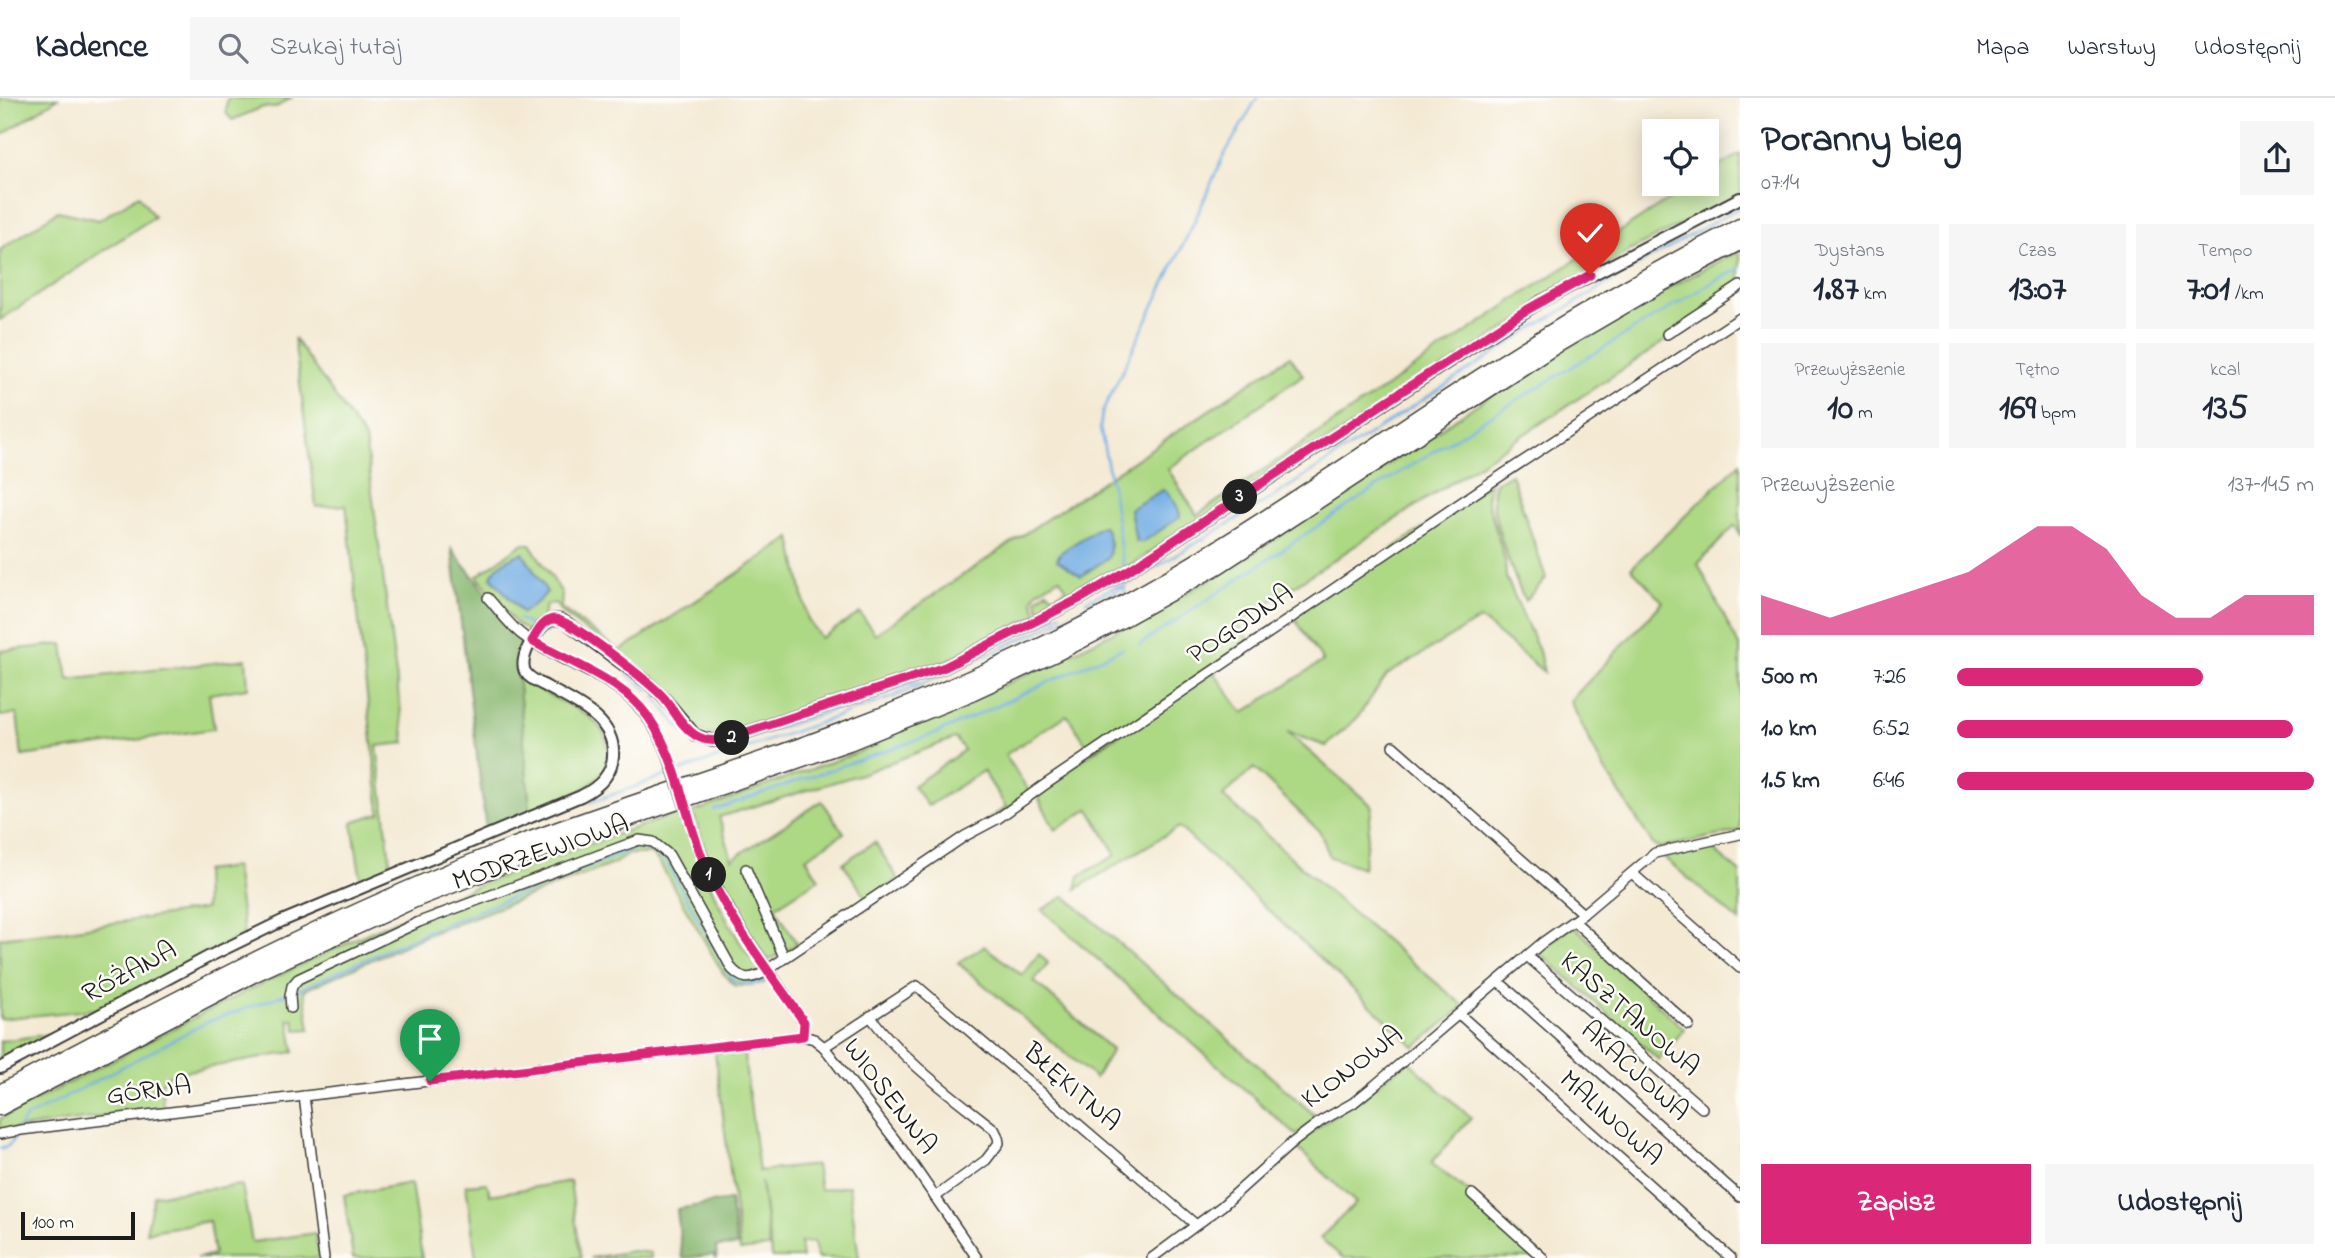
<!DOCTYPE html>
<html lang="pl">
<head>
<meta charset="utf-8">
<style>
  :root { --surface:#fff; --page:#f6f6f7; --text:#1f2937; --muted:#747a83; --line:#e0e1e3; --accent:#db2777 }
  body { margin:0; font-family:"Indie Flower",sans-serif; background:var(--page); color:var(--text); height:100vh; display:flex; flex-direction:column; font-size:26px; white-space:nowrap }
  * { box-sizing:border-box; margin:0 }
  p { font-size:23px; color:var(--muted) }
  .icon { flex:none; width:38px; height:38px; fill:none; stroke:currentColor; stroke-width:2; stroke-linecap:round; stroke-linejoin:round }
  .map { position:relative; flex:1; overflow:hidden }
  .drawer { display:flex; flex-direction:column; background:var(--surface); width:595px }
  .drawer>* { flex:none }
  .controls { position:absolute; left:1642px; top:21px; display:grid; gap:14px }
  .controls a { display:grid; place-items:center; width:77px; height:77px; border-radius:0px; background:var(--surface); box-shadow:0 4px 18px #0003; font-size:35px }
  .scale { position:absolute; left:21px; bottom:18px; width:114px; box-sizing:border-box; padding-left:7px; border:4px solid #1c1c1c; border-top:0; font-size:19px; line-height:24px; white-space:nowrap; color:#1c1c1c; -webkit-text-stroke:5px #fdfcf7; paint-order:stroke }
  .pin { position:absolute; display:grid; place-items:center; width:60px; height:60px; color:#fff; margin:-72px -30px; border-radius:50% 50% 50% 0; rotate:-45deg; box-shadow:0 0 7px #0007 }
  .pin .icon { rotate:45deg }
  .km { position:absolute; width:35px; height:35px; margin:-18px; border-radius:50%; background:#222; color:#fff; font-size:19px; line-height:35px; text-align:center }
  .round { display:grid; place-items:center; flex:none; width:74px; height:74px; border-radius:0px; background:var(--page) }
  .overview { display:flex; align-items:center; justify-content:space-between; height:119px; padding:0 21px }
  h1 { font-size:38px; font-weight:800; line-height:52px }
  .stats { display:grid; grid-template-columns:repeat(3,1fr); gap:10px; height:119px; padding:7px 21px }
  .stats div { display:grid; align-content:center; border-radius:0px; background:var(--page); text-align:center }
  .stats b { font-size:35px; font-weight:800 }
  .stats small { font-size:19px; font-weight:400 }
  .stats p { font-size:19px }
  .chart { height:196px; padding:14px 21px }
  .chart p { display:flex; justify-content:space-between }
  .chart svg { width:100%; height:126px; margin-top:7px; fill:var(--accent); opacity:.7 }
  .button { display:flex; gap:14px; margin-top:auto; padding:14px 21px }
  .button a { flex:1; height:80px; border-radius:0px; background:var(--accent); color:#fff; font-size:28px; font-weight:800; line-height:80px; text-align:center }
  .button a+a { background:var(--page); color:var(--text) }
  ul { padding:0 21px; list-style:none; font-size:23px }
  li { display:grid; grid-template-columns:112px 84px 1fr; align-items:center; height:52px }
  li i { height:18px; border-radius:9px; background:var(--accent) }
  header { display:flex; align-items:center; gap:42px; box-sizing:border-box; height:98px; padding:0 35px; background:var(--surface); border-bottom:2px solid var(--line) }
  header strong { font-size:33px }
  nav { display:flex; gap:38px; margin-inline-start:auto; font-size:24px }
  .search { width:490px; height:63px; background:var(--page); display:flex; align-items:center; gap:18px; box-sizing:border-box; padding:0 24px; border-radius:0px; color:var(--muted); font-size:26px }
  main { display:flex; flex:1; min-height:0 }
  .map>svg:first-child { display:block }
</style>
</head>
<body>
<header>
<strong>Kadence</strong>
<div class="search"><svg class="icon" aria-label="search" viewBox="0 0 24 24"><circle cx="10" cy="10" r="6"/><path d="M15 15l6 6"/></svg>Szukaj tutaj</div>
<nav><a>Mapa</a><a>Warstwy</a><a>Udostępnij</a></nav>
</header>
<main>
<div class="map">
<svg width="1740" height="1160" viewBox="0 0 1740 1160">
  <rect width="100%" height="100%" fill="#fdfcf7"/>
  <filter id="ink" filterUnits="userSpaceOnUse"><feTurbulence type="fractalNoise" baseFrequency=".0143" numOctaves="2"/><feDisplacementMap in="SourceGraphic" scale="14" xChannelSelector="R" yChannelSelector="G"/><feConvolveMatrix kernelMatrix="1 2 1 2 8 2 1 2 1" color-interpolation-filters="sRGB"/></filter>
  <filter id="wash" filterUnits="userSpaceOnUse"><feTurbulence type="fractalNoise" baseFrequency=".00686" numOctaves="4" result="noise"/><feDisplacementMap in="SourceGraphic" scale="28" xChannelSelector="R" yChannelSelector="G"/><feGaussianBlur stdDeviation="1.57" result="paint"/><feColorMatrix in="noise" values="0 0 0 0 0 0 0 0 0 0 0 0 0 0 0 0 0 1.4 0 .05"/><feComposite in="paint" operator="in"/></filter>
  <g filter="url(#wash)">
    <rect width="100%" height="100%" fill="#f4ead4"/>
    <!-- green -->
    <g fill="#add884" stroke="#647a50" stroke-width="2">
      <path d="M0,0H58L0,38Z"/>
      <path d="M229,0H291L275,10L263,9L232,22L226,15L227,2Z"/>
      <path d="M1740,56V96L1629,153L1113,478L1043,513L1039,510L1037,501L1047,493L1054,498L1067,491L1059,480L1037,494L1033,501L1037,516L1035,518L947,563L755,628L713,638L699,633L661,590L561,514L555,505L546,507C543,518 543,531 529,534L516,526L477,478L522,446H530L562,495L561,510L620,553L791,440L808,522L821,540L860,515L875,536L1290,258L1303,277L1168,371L1197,417L1514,202L1693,86H1706V77Z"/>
      <path d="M139,97L154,119L0,222V152L58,113L99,122Z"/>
      <path d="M1740,152V194L1670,240L1667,237L1664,244L1238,525L1252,547L1091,653L1067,617L1005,657L1031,696L1213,573L1243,615L1323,563L1293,518L1490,385L1487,401L1505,463L1506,479L1539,553L1544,574L1480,521L1387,577L1357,620L1326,648L1287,634L1372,708L1363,770L1330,759L1320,734L1254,670L1223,698L1346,809L1464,908L1415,949L1179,729L1076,791L1079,778L1116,757L1089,711L1055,732L1037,697L984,724L1006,709L983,673L928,708L913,688L964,652L955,640L861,676L719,719L732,761L822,703L844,735L806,760L819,781L775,809L797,846L769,862L746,832L726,799L712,772L693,714L875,648L879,641C1005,588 1131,531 1247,459C1342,400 1431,335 1525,275C1594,231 1667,190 1740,152Z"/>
      <path d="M294,240L365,341L405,645L377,648L391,771L361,783L352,724L380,715L346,407L316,409Z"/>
      <path d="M1740,365V438L1735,427L1698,466L1740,550V733L1659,750L1654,748L1601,666L1570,603L1663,504L1631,470Z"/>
      <path d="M1511,376L1546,480L1525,503C1515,481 1484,406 1495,385Z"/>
      <path d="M63,546L68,582L246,561L248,590L209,596L214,631L22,658L17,616L0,618V553Z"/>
      <path d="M517,565C531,608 602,601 608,650C612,690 558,702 530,714Z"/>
      <path d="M677,716H682C705,777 725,830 767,882L764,885L735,888L723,875L659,764L651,756H629L613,766L429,836L304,892L310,931L296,932L294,921H289L294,954L171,976L162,984L163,1010L0,1033V1021C133,951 266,880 404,819C493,779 585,746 677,716Z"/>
      <path d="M875,744L898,781L868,803L843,765Z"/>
      <path d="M1707,746L1740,775V824L1661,757Z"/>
      <path d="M235,769L244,837L100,911L0,921V840L62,833L205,811L204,773Z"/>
      <path d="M1065,798L1319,1021L1296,1037L1042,812Z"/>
      <path d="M1573,827L1684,931L1659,962L1538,853Z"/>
      <path d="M984,848L1022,877L1039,856L1048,865L1034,883L1112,952L1095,980L958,865Z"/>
      <path d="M51,936L0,963V943Z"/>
      <path d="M743,951L759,1073L816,1067L820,1092L849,1088L859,1160H817L814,1144L800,1145L802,1160H772L761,1084L769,1149L740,1153L715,954Z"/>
      <path d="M1408,963L1471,1020L1431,1065L1472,1096L1543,1160H1343L1320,1140L1356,1105L1294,1047Z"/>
      <path d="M570,1083L581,1160H476L466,1087L487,1085L490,1097Z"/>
      <path d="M411,1085L422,1160H353L344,1097Z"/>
      <path d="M242,1087L252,1144L315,1135L320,1160H196L214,1157L209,1123L146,1134L154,1097Z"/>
      <path d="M632,1153L651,1155V1160H590Z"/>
    </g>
    <!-- forest -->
    <g fill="#8ab872" stroke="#536a47" stroke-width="2">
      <path d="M452,451L510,526L524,538L517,565L530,714L486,732Z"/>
      <path d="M730,1102L737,1148L716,1149L717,1160H715L714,1157L682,1160L677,1111Z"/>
    </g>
    <!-- water -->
    <g fill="#73ade4" stroke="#486480" stroke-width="2">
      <path d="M1163,392C1170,396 1180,410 1180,419L1143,444H1136L1130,411Z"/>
      <path d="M1104,428C1109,435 1112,453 1108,460L1081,478L1057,462L1060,455L1100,429Z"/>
      <path d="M523,455L547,494L540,502L522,515L491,479C494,468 512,458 523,455Z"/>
    </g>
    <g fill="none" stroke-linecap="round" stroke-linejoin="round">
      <!-- stream -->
      <g stroke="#73ade4" stroke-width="2.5">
        <path d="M1123,468L1112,389L1100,330L1102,315L1196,120L1222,61L1257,0"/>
        <path d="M1124,483L1125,497"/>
        <path d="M1086,503L1114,489L1121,488"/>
        <path d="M519,521L533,529"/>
        <path d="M1042,525L1061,516"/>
        <path d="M546,535L550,529L558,527L582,543"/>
        <path d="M1139,547L1372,392L1477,326L1718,181L1740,171"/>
        <path d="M627,576L650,593"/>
        <path d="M654,598C676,622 684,648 720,650L919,583"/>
        <path d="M678,674L893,599L1043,531L1102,501L1267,403L1538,227L1652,159L1740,109"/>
        <path d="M591,704L671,676"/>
        <path d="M714,712L937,635L1123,550"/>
        <path d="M293,894L428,833L638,749L651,750L666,764L733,882C745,889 752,887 765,883"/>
        <path d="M19,1030L24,1021L207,924L286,896"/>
        <path d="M0,1050C10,1049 12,1045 16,1036"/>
      </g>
    </g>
  </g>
  <g filter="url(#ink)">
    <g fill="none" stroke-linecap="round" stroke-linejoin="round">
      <!-- minor casing -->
      <g stroke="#3c3b38" stroke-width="12">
        <g id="minor">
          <path d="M1667,236L1740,188"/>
          <path d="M488,500C500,513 510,529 525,539C585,580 635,578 667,655"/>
          <path d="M1393,648L1583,816"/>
          <path d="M694,736C718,806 763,863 804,924L803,938"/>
          <path d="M746,771L784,859"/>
          <path d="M1632,775L1740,870"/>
          <path d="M1574,823L1689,927"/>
          <path d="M1527,858L1702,1010"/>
          <path d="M1498,883L1740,1099"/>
          <path d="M291,910L290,898L292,888L298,881L317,872L419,824L639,742L653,744L669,757L732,871C742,881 748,882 761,876L965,738L997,721L1043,688L1490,385L1740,220"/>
          <path d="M1459,916L1731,1160"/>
          <path d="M870,918C904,964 950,996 994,1031L998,1039L999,1045L986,1062L935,1099"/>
          <path d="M824,949L917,888L1195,1126"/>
          <path d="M304,998L324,1160"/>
          <path d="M0,1036L21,1032L803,938L814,941L824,949L902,1051L977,1160"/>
          <path d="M1472,1096L1543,1160"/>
          <path d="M1152,1160L1222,1108L1292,1045L1321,1023L1353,1005L1374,988L1542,845L1583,816L1655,755L1740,736"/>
        </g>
      </g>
      <!-- tertiary casing -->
      <g stroke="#3c3b38" stroke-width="14">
        <path id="tertiary" d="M0,970L210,858L282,823L581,698C597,690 612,678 613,658C616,621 575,605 547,589C540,585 531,582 526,575C516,562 538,526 552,522C557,520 562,522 567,525L647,584L664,600L695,637L713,643L732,639L945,569L1083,499L1129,472L1540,204L1740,100"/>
      </g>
      <!-- motorway casing -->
      <g stroke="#3c3b38" stroke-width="19">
        <g id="motorway">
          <path d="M0,995C168,906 334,817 512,749C622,707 735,674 845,632C915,606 984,576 1052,543C1197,473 1326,380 1461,292C1551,233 1644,178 1740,129"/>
          <path d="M0,1009L255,875L415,801L582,736L849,644L965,597L1053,556L1124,520L1217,468L1554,248L1660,186L1740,144"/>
        </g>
      </g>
      <!-- minor -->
      <use href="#minor" stroke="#fff" stroke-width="9"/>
      <!-- tertiary -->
      <use href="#tertiary" stroke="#fff" stroke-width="10"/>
      <!-- motorway -->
      <use href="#motorway" stroke="#fff" stroke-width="16"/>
      <!-- minor-bridge casing -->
      <g stroke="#3c3b38" stroke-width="12" stroke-linecap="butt">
        <path id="minor-bridge" d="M667,655L694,736"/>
      </g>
      <!-- minor-bridge -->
      <use href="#minor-bridge" stroke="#fff" stroke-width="9"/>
    </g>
  </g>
  <g fill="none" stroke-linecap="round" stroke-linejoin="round" filter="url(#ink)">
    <!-- route casing -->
    <g stroke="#fff" stroke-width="14">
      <path id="route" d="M430,983L803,938L804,924C771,876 734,829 709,776C685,726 678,651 641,610C612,578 569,564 532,543C537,535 543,522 554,521C569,520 652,586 664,600C674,612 682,629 695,637C707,645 719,643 732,639L945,569L1083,499L1129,472L1523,214L1590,177"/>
    </g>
    <!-- route -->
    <use href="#route" stroke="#db2777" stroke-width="9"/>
  </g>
  <g text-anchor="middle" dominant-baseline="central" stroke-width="5" stroke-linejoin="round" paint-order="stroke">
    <!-- street labels -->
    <g font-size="28" fill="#1c1c1c" stroke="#fdfcf7">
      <text transform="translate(1241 527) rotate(-34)">POGODNA</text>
      <text transform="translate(541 756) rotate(-19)">MODRZEWIOWA</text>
      <text transform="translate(130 875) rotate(-28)">RÓŻANA</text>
      <text transform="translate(1629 917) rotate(41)">KASZTANOWA</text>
      <text transform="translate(1353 970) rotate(-37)">KLONOWA</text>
      <text transform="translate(1634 974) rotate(42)">AKACJOWA</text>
      <text transform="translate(1071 990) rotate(41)">BŁĘKITNA</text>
      <text transform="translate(149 994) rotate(-7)">GÓRNA</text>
      <text transform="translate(889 999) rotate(53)">WIOSENNA</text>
      <text transform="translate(1610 1021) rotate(42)">MALINOWA</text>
    </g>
  </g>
</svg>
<div class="controls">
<a><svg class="icon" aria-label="locate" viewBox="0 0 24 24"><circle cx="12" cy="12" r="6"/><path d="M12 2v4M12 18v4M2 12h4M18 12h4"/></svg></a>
</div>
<div class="scale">100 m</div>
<div class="pin" style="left:430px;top:983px;background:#1e9e55"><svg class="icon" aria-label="arrive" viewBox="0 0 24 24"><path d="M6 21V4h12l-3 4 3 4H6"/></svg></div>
<div class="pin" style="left:1590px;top:177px;background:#d93025"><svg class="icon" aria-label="check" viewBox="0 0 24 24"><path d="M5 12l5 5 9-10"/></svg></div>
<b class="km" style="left:709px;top:777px">1</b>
<b class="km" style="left:732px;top:640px">2</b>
<b class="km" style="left:1240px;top:399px">3</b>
</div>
<section class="drawer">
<div class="overview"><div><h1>Poranny bieg</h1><p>07:14</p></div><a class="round"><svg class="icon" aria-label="share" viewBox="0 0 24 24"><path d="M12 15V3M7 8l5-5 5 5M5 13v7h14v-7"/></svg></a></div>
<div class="stats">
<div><p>Dystans</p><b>1.87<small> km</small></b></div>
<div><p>Czas</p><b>13:07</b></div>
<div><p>Tempo</p><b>7:01<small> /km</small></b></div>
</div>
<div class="stats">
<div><p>Przewyższenie</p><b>10<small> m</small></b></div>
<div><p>Tętno</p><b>169<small> bpm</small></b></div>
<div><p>kcal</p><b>135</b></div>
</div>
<div class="chart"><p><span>Przewyższenie</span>137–145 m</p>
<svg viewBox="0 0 160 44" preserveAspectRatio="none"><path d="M0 44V30L10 34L20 38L30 34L40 30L50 26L60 22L70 14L80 6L90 6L100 14L110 30L120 38L130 38L140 30L150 30L160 30V44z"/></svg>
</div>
<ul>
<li><b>500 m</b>7:26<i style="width:69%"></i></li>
<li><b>1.0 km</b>6:52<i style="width:94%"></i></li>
<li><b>1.5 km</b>6:46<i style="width:100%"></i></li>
</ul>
<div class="button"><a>Zapisz</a><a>Udostępnij</a></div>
</section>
</main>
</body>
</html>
